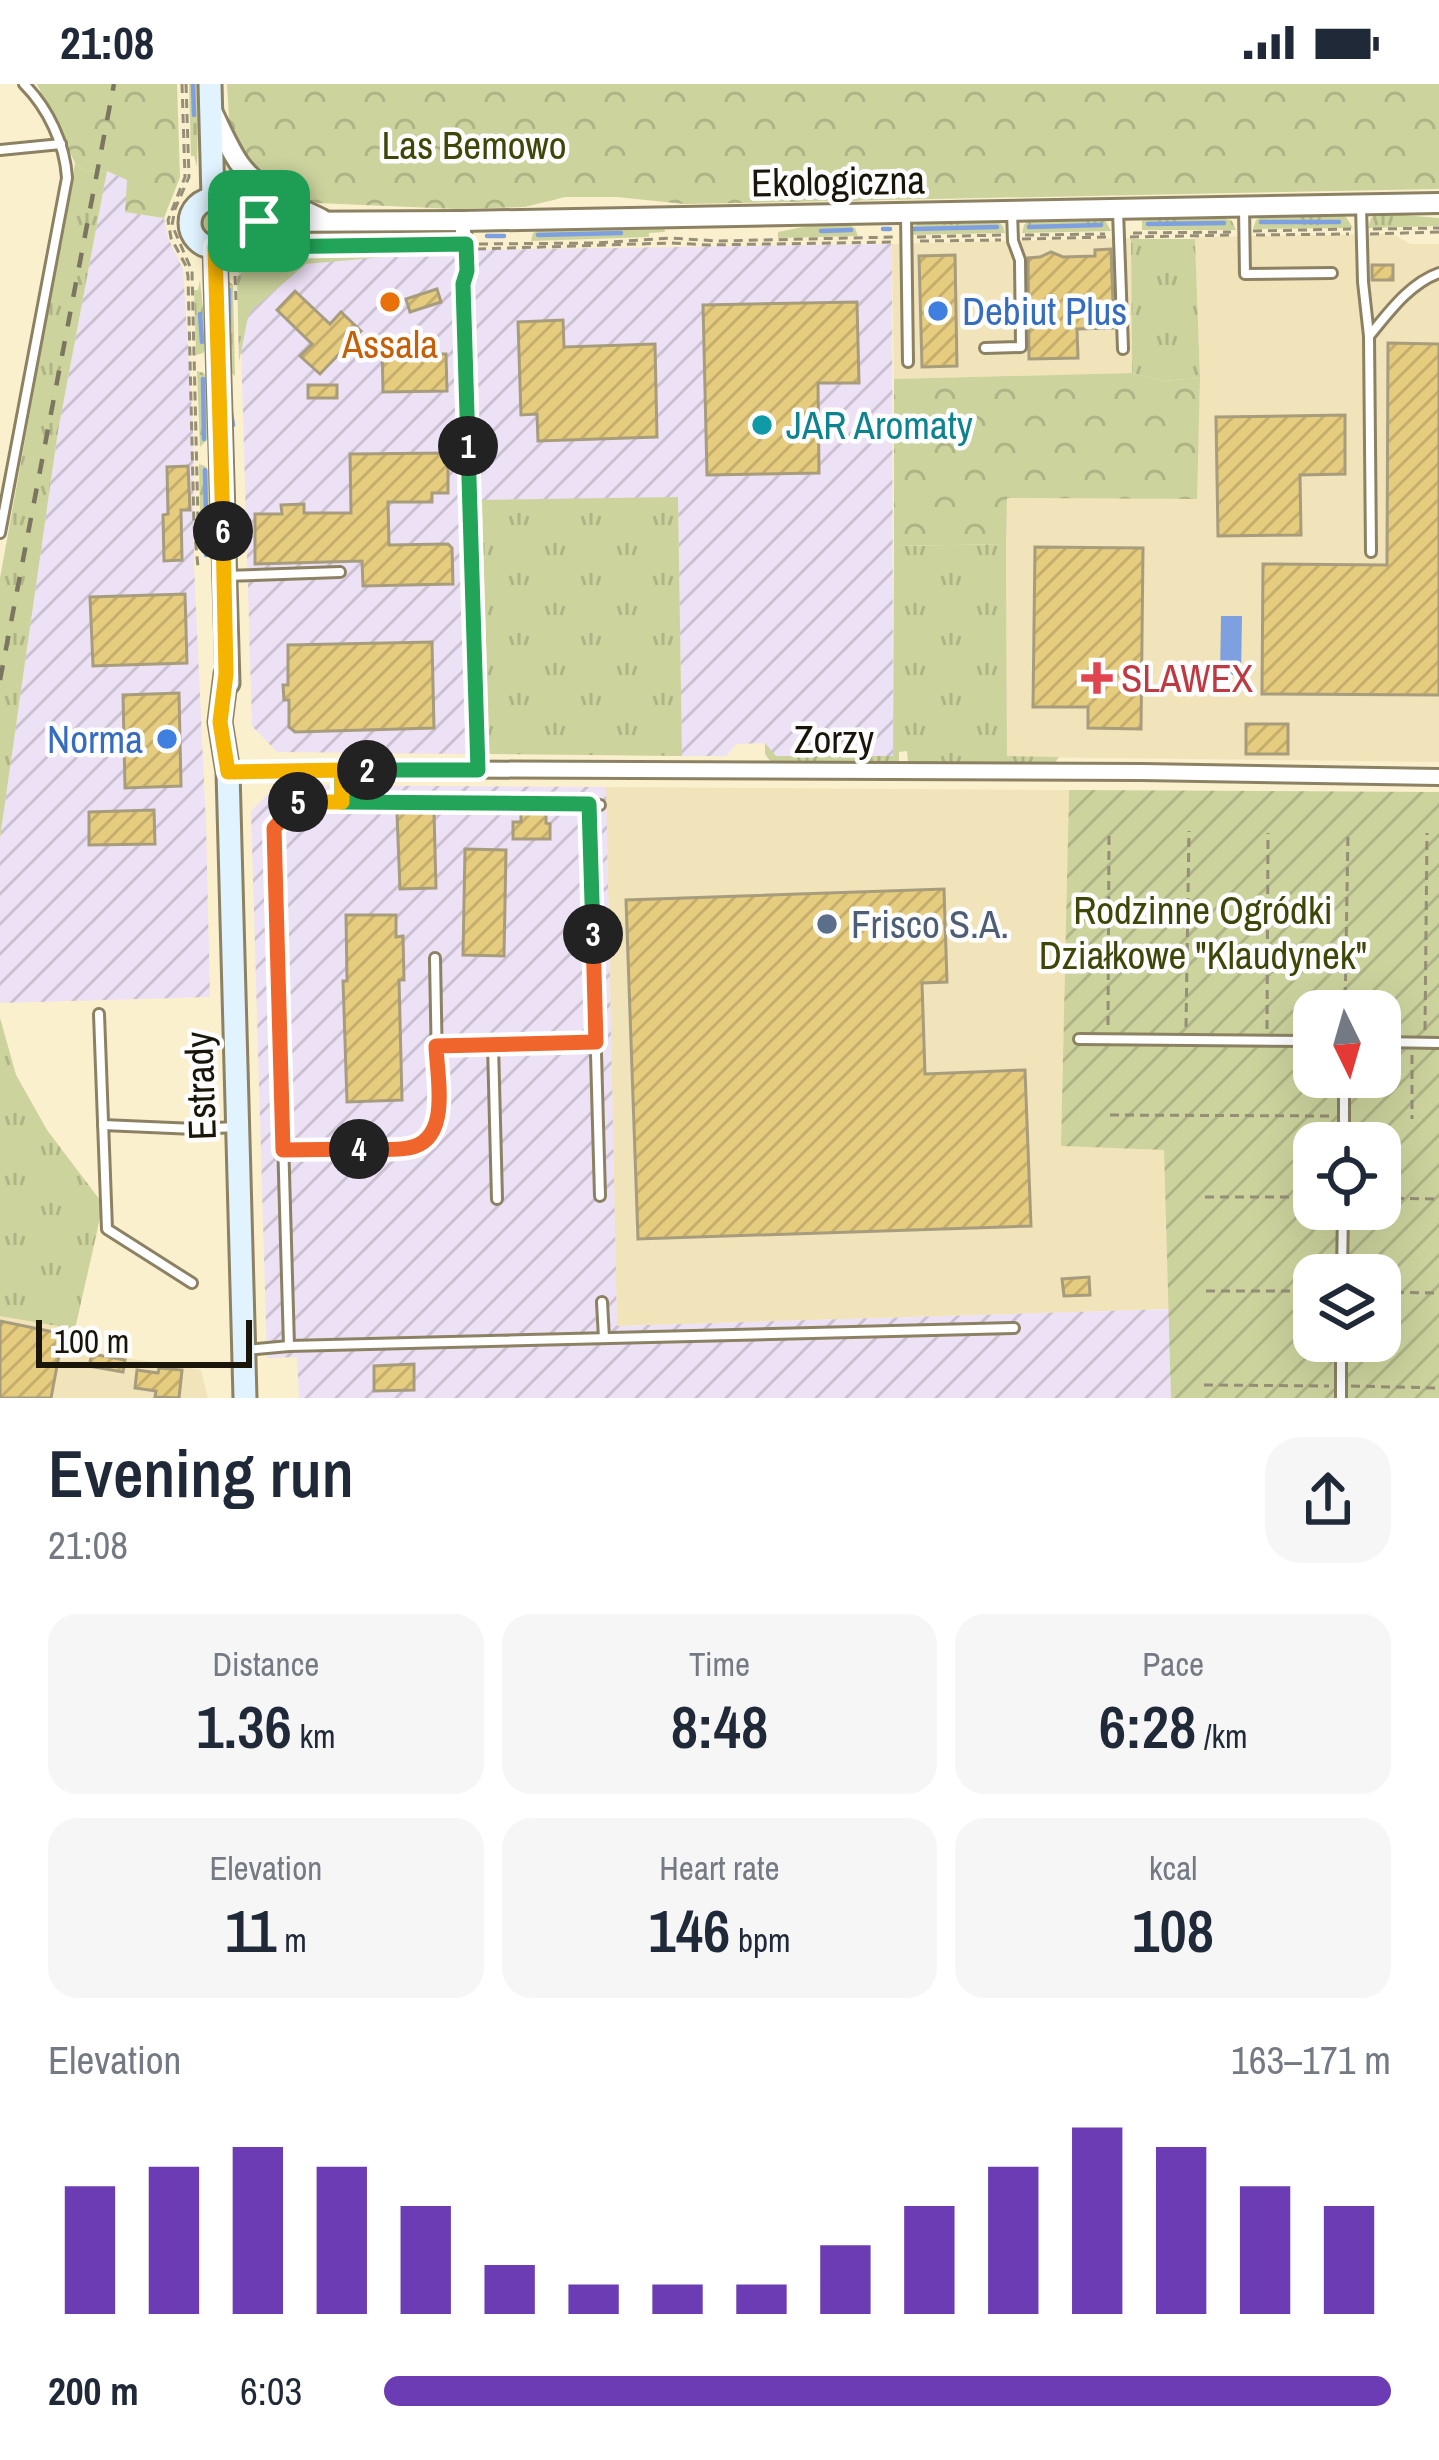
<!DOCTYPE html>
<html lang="en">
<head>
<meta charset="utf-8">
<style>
  :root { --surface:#fff; --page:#f6f6f7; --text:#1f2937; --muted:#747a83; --accent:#6b3cb4 }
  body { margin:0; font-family:"Archivo Narrow",sans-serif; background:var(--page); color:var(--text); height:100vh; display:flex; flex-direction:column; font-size:45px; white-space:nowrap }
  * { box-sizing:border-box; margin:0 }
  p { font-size:39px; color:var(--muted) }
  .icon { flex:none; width:66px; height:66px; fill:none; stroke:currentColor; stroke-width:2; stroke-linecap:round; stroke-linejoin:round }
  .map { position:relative; height:1314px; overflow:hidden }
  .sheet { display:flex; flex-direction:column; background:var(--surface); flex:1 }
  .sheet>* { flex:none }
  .needle { width:78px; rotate:175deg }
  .controls { position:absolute; left:1293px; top:906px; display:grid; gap:24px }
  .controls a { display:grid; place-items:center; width:108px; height:108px; border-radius:24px; background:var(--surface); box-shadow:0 12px 48px #0002; font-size:60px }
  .scale { position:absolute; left:36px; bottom:30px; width:216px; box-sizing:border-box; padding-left:12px; border:6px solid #191509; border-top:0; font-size:33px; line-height:42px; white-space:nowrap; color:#191509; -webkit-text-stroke:9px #fdfdfd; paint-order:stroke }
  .pin { position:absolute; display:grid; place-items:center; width:102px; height:102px; color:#fff; margin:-51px; border-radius:24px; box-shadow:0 6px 18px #0006 }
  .km { position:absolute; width:60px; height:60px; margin:-30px; border-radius:50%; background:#222; color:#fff; font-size:33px; line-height:60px; text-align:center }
  .round { display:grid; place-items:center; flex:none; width:126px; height:126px; border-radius:36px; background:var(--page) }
  .headline { display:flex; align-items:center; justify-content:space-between; height:204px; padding:0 48px }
  h1 { font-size:66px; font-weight:600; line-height:90px }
  .figures { display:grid; grid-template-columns:repeat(3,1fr); gap:18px; height:204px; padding:12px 48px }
  .figures div { display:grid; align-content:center; border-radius:30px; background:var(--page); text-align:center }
  .figures b { font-size:60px; font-weight:600 }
  .figures small { font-size:33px; font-weight:400 }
  .figures p { font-size:33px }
  .chart { height:336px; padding:24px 48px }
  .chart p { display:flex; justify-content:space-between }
  .chart svg { width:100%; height:216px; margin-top:12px; stroke:var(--accent); stroke-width:6 }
  ul { padding:0 48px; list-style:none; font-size:39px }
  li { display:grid; grid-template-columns:192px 144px 1fr; align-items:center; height:90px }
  li i { height:30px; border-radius:15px; background:var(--accent) }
  .status { display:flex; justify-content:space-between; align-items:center; height:84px; padding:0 60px; background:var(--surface); direction:ltr }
  .status svg { height:33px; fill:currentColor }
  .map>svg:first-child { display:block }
</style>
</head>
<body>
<div class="status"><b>21:08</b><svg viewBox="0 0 49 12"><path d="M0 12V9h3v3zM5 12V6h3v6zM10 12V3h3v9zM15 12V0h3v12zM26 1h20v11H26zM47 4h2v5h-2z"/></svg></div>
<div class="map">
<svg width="1439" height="1314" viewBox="0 0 1439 1314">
  <defs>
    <pattern id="industrial-furrows" width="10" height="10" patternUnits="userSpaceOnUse" patternTransform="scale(3)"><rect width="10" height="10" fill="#ede1f5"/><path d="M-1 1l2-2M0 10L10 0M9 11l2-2" fill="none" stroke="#cbc0d1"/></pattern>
    <pattern id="grass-tufts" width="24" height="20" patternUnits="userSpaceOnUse" patternTransform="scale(3)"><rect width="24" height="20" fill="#ccd39d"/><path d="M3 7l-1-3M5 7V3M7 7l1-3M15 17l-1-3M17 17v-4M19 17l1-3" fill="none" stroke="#afb486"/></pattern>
    <pattern id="forest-crowns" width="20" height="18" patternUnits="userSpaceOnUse" patternTransform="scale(3)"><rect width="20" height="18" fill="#ccd39d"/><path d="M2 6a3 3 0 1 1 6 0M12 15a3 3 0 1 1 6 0" fill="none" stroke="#afb486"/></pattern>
    <pattern id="garden-furrows" width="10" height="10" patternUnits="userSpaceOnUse" patternTransform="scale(3)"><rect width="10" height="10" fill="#ccd39d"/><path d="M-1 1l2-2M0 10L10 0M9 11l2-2" fill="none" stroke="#afb486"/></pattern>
    <pattern id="building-hatch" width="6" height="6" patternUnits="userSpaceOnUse" patternTransform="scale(3)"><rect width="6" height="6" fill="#e6cc7f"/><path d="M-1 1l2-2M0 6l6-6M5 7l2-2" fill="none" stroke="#c5ae6c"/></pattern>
  </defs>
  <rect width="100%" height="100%" fill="#fbf0ce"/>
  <!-- built -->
  <g fill="#f1e3ba">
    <path d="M1393,150L1410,160H1439V678L1007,673L1006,414L1196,415L1200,294L1195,153Z"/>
    <path d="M1131,154L1132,289L894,295L892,160Z"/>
    <path d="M606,703L1069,706L1061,1062L1164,1066L1170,1225L617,1242Z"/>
    <path d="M0,934L16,991L47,1046L98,1146L70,1265L201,1286L208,1314H0Z"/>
  </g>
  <!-- industrial -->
  <g fill="url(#industrial-furrows)">
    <path d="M107,87L128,96L125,128L164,134L168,154L183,185L193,345L194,482L206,741L210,913L0,919V754L58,347Z"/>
    <path d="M892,160L893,672H776L764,659L736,660L726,672H682L678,414L482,416L474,166Z"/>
    <path d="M456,168L467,670L277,668L252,642L239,192L259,171Z"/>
    <path d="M277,701L606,703L617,1242L1170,1225L1171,1314H299L297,1273L267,1274L251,727Z"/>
  </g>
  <!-- grass -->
  <g fill="url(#grass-tufts)">
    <path d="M189,0H199L197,83L194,72H191Z"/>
    <path d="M75,79L86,88L107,87L58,347L0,754V494Z"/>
    <circle cx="214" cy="138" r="15"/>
    <path d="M1378,129L1439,134V142L1368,144L1371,134Z"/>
    <path d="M1340,131L1346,133L1353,144L1253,145L1256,136L1263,132Z"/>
    <path d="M1224,134L1232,137L1236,146H1142V137L1144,135Z"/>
    <path d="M1029,136H1105L1111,147L1022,149L1024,141Z"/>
    <path d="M997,137L1003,142L1005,149L910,151L912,143L920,139Z"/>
    <path d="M847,140L855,144L858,152L778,154V148L813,141Z"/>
    <path d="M664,143L665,148L649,149V153L531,157L533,149L539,146Z"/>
    <path d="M379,149L389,153L393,160L279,162L278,159L271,158L269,152Z"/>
    <path d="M1131,155H1195L1200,294L1163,297L1132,289Z"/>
    <path d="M395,168V172L306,180L253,225L248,233L239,278L237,193L257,171Z"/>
    <path d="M226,195L233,201L235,292L230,288L227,280Z"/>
    <path d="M200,196L207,263L203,269L196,271L194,206H198Z"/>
    <path d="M197,287L204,289L207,296L209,354L200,363Z"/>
    <path d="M199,380L205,382L209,388L211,436L206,439L200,433Z"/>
    <path d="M678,413L682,672L489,670L482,416Z"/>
    <path d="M1006,460L1007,672L1059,673L1054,680L912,681L908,678L907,667L899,668V679L895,680L770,677L765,670V659L776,672H893L894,462Z"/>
    <path d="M0,934L16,991L47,1046L103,1120L75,1245L0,1232Z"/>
  </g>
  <!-- forest -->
  <g fill="url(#forest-crowns)">
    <path d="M37,0H177L180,93L164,134L125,128L127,96L107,87L86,88L75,79Z"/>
    <path d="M227,0H1439V105L684,120L617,113H565L525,123L456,125L317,119L285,108L258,90L241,68L229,36Z"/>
    <path d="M1132,289L1163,297L1200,294L1197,415L1007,414L1006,460L894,462V295Z"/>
  </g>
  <!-- garden -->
  <path fill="url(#garden-furrows)" fill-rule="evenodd" d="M1069,706L1439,708V1314H1171L1164,1066L1061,1062ZM1314,927H1380V993H1314ZM1314,1059H1380V1125H1314ZM1314,1191H1380V1257H1314Z"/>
  <!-- water -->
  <path fill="#7fa0e0" d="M1221,532H1242L1241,591H1220Z"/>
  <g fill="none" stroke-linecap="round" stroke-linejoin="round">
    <!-- stream -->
    <g stroke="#7fa0e0" stroke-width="4.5">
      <path d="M193,0L194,31"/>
      <path d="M1261,138H1339"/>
      <path d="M1148,140L1224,139"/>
      <path d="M1029,143L1101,141"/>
      <path d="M883,145H890"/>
      <path d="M914,145L997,143"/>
      <path d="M821,147L851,146"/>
      <path d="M538,151L621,149"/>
      <path d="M487,152H504"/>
      <path d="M423,154L441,153"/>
      <path d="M283,155L382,154"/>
      <path d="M235,173L247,161"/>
      <path d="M229,206V278"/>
      <path d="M200,230L202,258"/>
      <path d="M203,295L204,355"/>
      <path d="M231,329L233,341"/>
      <path d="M205,386L206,429"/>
      <path d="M206,456V471"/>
    </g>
  </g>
  <!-- building -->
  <g fill="url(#building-hatch)" stroke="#a79d7d" stroke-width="3">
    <path d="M1111,165L1114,244L1077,245L1078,274L1029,275L1028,174L1040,173L1051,168L1063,173L1095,172V166Z"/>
    <path d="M955,171L957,282L922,283L919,172Z"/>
    <rect x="1372" y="181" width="21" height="15"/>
    <path d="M437,205L441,218L410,228L406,215Z"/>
    <path d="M295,207L330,240L341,228L361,247L320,290L300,272L312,260L277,226Z"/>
    <path d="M396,207L402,222L384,229L381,213Z"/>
    <path d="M857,218L859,299H818L819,389L707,391L703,221Z"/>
    <path d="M563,236L564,263L655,260L657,353L538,357L537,330L521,331L518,238Z"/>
    <path d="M434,258L435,270H446L447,307L383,308L382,259Z"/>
    <path d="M1388,259L1439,260V611L1262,610L1263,480L1387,481Z"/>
    <rect x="308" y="301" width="29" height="13"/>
    <path d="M1345,331V390L1300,391L1301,451L1218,452L1216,333Z"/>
    <path d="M448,369V409H432V418H388L389,461L448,460L452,464L453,500L363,502L362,477L255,480V430H282L281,421L304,420V429H351L350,370Z"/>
    <path d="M188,382L190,426H181L182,476L164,477L163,431L168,430L167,383Z"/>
    <path d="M1035,463L1143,464L1141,645L1088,644V623H1033Z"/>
    <path d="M185,510L187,579L93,582L90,513Z"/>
    <path d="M432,558L434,644L295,648L289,643V616H284L283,601H288V561Z"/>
    <path d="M179,609L181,702L125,704L123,611Z"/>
    <rect x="1246" y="640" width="42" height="30"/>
    <path d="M154,726L155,760L89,761V728Z"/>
    <path d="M434,728L436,804L400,805L397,729Z"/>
    <path d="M521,729H546V739L550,740V755H513V738H521Z"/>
    <path d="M465,765L506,766L504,872L463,871Z"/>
    <path d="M944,805L947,898L922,899L925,990L1025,986L1031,1142L638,1155L626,816Z"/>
    <path d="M346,831H396V853L403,852L404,896H399L402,1016L347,1018L343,897H347Z"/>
    <path d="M1089,1193L1090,1211L1064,1212L1062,1195Z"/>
    <path d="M0,1237L63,1250L51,1314H0Z"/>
    <path d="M92,1270L125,1276L123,1288L89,1282Z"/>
    <path d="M414,1280V1306L374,1307V1282Z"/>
    <path d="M159,1284L182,1286L179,1314L155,1313L156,1307L135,1304L137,1286L158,1289Z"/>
  </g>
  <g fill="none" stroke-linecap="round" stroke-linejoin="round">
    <!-- service casing -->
    <g stroke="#8c8263" stroke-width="14">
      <g id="service">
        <path d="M0,66L61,60"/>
        <path d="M1361,122L1363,198L1369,252L1371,468"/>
        <path d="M1244,123L1245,190L1332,189"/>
        <path d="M1118,127L1123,265"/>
        <path d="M906,130L908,278"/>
        <path d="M1370,251C1389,228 1410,199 1439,189"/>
        <path d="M985,264L1021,263L1020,176L1013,157L1012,128"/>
        <path d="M0,449L67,94C65,60 48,24 24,0"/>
        <path d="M225,492L340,488"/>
        <path d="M342,685V718"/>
        <path d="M589,720L600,1112"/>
        <path d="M99,930L107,1145L192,1199"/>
        <path d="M1079,955L1314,957"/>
        <path d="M1380,958L1439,959"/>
        <path d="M493,961L497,1115"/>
        <path d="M437,962L596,959"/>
        <path d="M103,1041L195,1045L236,1043"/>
        <path d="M1344,1059V993"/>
        <path d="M283,1066L412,1064L430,1053L438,1038L435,874"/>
        <path d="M1342,1191L1343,1125"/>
        <path d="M602,1218L604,1254"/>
        <path d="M289,1262L274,744L296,719L600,721"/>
        <path d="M246,1266L289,1262L1014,1244"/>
        <path d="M1341,1314V1257"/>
      </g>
    </g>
    <!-- minor casing -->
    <g stroke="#8c8263" stroke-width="20">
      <g id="minor">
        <path d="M462,137L467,187L463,200L477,685"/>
        <path d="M228,688L342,685L1142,688L1439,693"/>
      </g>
    </g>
    <!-- tertiary casing -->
    <g stroke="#8c8263" stroke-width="24">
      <g id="tertiary">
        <path d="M211,25C220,43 228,63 239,79C259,107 291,120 322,135"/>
        <path d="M238,138L462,137L1439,119"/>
      </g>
    </g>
    <!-- secondary casing -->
    <g stroke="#8c8263" stroke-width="27">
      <g id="secondary">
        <path d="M210,0L213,114"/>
        <circle cx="214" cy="139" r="24"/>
        <path d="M215,163L228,599"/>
        <path d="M226,590L220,638L228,688L245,1314"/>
      </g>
    </g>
    <!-- path -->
    <g stroke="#968e76" stroke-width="3" stroke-dasharray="9 6" stroke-linecap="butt">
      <path d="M182,0L185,93L168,136L171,154L186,182L188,192L194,442L198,483"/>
      <path d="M186,0L189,93L175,125L172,141L192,187L198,436L201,441L205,442"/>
      <path d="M1373,145L1439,144"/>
      <path d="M1253,147L1351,145"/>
      <path d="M1133,149L1231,148"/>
      <path d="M1370,150L1439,148"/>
      <path d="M1025,151L1105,150"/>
      <path d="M1256,151L1349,150"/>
      <path d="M917,153L1003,151"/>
      <path d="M1130,153L1235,151"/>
      <path d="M1022,155L1109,153"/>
      <path d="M920,157L1001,156"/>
      <path d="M479,160L596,159L671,154L718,157L895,153"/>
      <path d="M477,165L671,159L708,161L893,158"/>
      <path d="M235,184L261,163L452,160"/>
      <path d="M236,216L235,191L259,168L449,165"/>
      <path d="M1345,927L1348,749"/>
      <path d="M1108,941L1109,752"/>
      <path d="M1186,943L1189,747"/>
      <path d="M1267,945L1268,749"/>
      <path d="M1425,946L1427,749"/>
      <path d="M1412,971V1035"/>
      <path d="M1110,1031L1330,1032"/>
      <path d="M1205,1113H1314"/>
      <path d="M1380,1114L1439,1115"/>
      <path d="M1206,1207H1314"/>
      <path d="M1380,1208L1439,1209"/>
      <path d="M1204,1301L1329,1302"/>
      <path d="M1351,1302L1439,1304"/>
    </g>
    <!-- service -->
    <use href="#service" stroke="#fff" stroke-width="8"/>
    <!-- minor -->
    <use href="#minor" stroke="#fff" stroke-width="14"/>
    <!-- tertiary -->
    <use href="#tertiary" stroke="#fff" stroke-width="18"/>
    <!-- secondary -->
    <use href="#secondary" stroke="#e0f3fe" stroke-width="21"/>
    <!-- rail -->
    <path stroke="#7c755f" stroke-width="4.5" stroke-dasharray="15 15" stroke-linecap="butt" d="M0,596L114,0"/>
  </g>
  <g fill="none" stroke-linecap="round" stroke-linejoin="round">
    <!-- split-1 casing -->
    <g stroke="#fff" stroke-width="24">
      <path id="split-1" d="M259,137L261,163L466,160L467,187L463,200L468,362"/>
    </g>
    <!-- split-2 casing -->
    <g stroke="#fff" stroke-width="24">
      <path id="split-2" d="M367,686H478L468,362"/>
    </g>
    <!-- split-3 casing -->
    <g stroke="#fff" stroke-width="24">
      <path id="split-3" d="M367,686H342V718L589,720L593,850"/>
    </g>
    <!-- split-4 casing -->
    <g stroke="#fff" stroke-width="24">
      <path id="split-4" d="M359,1065C375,1065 393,1067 408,1064C452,1057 437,994 436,962L596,958L593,850"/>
    </g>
    <!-- split-5 casing -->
    <g stroke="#fff" stroke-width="24">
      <path id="split-5" d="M298,718L274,744L283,1066L359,1065"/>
    </g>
    <!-- split-6 casing -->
    <g stroke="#fff" stroke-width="24">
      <path id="split-6" d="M223,447L226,590L220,638L228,688L342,686V718H298"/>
    </g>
    <!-- split-7 casing -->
    <g stroke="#fff" stroke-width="24">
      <path id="split-7" d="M223,447L215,163L230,156L238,138L259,137"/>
    </g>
    <!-- split-1 -->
    <use href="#split-1" stroke="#22a559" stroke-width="15"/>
    <!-- split-2 -->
    <use href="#split-2" stroke="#22a559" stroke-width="15"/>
    <!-- split-3 -->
    <use href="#split-3" stroke="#22a559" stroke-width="15"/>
    <!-- split-4 -->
    <use href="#split-4" stroke="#f0652b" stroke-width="15"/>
    <!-- split-5 -->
    <use href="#split-5" stroke="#f0652b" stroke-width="15"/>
    <!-- split-6 -->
    <use href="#split-6" stroke="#f5b400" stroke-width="15"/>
    <!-- split-7 -->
    <use href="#split-7" stroke="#f5b400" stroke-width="15"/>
  </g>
  <!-- markers -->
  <circle fill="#e8710a" stroke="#fdfdfd" stroke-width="4.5" cx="390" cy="218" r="12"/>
  <g fill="#3f7fe0" stroke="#fdfdfd" stroke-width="4.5">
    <circle cx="938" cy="227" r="12"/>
    <circle cx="167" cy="655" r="12"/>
  </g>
  <circle fill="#0f9aa8" stroke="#fdfdfd" stroke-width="4.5" cx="762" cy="341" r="12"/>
  <path fill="#e0444e" stroke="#fdfdfd" stroke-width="4.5" d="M1091 576h12v12h12v12h-12v12h-12v-12h-12v-12h12z"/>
  <circle fill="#5c6f8a" stroke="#fdfdfd" stroke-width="4.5" cx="827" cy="840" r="12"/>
  <g text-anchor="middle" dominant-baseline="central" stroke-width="9" stroke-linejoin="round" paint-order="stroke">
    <!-- park labels -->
    <g font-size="39" fill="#404508" stroke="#fdfdfd">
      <text x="474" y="61">Las Bemowo</text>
      <text x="1203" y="826">Rodzinne Ogródki<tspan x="1203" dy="45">Działkowe "Klaudynek"</tspan></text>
    </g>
    <!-- street labels -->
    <g font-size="39" fill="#191509" stroke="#fdfdfd">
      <text transform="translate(838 97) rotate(-1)">Ekologiczna</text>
      <text x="834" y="655">Zorzy</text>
      <text transform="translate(200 1002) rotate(-92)">Estrady</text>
    </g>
    <!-- shop labels -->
    <g font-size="39" fill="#366cbe" stroke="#fdfdfd" text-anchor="start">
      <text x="962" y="227">Debiut Plus</text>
      <text x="143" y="655" text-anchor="end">Norma</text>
    </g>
    <!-- food labels -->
    <g font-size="39" fill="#c56008" stroke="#fdfdfd">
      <text x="390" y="260">Assala</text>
    </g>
    <!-- culture labels -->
    <g font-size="39" fill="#0d838f" stroke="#fdfdfd" text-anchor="start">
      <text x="786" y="341">JAR Aromaty</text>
    </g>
    <!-- health labels -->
    <g font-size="39" fill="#be3a42" stroke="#fdfdfd" text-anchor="start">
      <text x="1121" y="594">SLAWEX</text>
    </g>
    <!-- service labels -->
    <g font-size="39" fill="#4e5e75" stroke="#fdfdfd" text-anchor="start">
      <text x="851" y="840">Frisco S.A.</text>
    </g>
  </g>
</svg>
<div class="controls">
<a><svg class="needle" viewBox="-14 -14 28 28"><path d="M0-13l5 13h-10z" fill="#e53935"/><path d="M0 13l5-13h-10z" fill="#747a83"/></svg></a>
<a><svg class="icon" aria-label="locate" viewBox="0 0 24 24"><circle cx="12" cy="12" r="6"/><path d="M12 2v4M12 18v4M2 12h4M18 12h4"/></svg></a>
<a><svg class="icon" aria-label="layers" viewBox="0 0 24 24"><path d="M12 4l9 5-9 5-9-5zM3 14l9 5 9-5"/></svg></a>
</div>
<div class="scale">100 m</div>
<div class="pin" style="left:259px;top:137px;background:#1e9e55"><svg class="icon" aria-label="arrive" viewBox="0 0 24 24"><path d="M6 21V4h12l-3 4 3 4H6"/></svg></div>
<b class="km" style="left:468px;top:362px">1</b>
<b class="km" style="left:367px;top:686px">2</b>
<b class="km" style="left:593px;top:850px">3</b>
<b class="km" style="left:359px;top:1065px">4</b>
<b class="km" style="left:298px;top:718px">5</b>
<b class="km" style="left:223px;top:447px">6</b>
</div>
<section class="sheet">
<div class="headline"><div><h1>Evening run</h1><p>21:08</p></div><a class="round"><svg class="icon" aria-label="share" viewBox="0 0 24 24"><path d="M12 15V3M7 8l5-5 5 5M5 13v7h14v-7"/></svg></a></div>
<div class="figures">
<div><p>Distance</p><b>1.36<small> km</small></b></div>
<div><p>Time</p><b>8:48</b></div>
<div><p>Pace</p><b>6:28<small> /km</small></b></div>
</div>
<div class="figures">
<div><p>Elevation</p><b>11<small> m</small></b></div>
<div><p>Heart rate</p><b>146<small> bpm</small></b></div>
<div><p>kcal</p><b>108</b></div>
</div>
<div class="chart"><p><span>Elevation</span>163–171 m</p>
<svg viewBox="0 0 160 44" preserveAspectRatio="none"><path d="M5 44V18M15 44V14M25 44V10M35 44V14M45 44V22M55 44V34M65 44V38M75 44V38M85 44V38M95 44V30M105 44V22M115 44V14M125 44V6M135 44V10M145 44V18M155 44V22"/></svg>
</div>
<ul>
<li><b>200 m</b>6:03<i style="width:100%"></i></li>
</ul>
</section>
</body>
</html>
